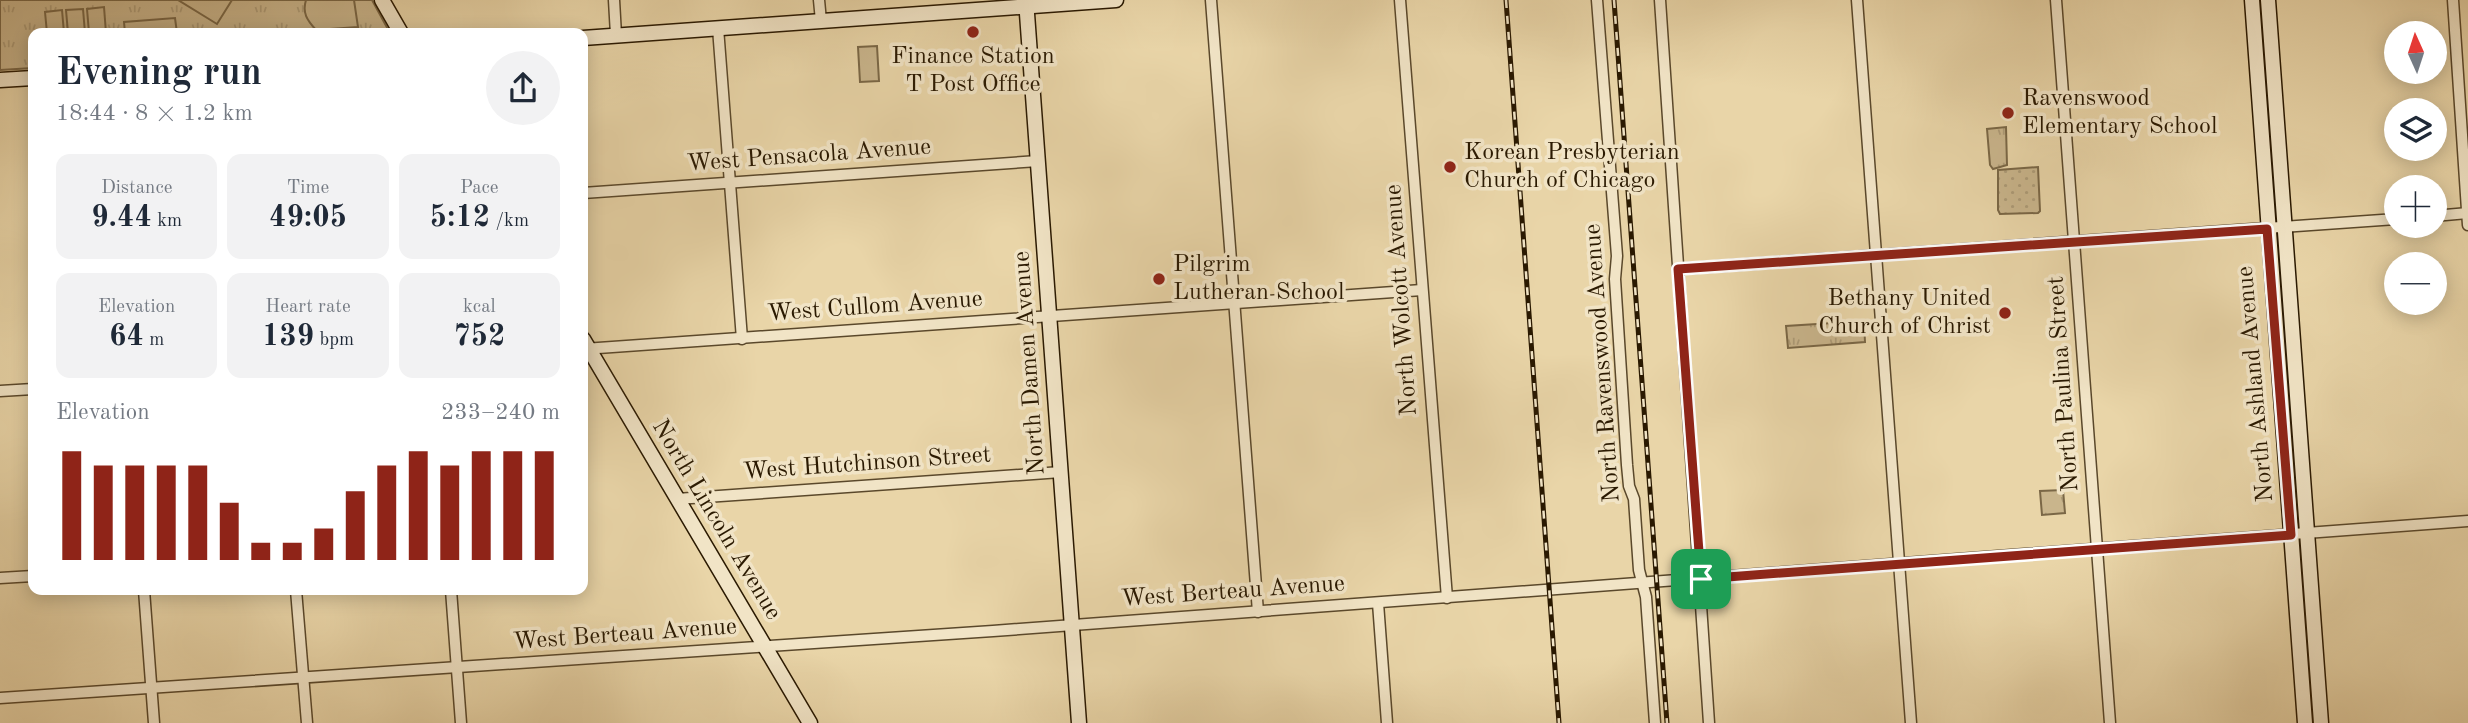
<!DOCTYPE html>
<html lang="en">
<head>
<meta charset="utf-8">
<style>
  :root { --surface:#fff; --page:#f2f2f3; --text:#1f2937; --muted:#747a83; --accent:#8f2418 }
  body { margin:0; font-family:"Old Standard TT",serif; background:var(--page); color:var(--text); height:100vh; display:flex; flex-direction:column; font-size:26px; white-space:nowrap }
  * { box-sizing:border-box; margin:0 }
  p { font-size:23px; color:var(--muted) }
  .icon { flex:none; width:38px; height:38px; fill:none; stroke:currentColor; stroke-width:2; stroke-linecap:round; stroke-linejoin:round }
  .map { position:relative; flex:1; overflow:hidden }
  .side { position:absolute; left:28px; top:28px; width:560px; height:567px; display:flex; flex-direction:column; background:var(--surface); border-radius:14px; box-shadow:0 4px 18px #0003 }
  .side>* { flex:none }
  .needle { width:46px; rotate:357deg }
  .tools { position:absolute; left:2384px; top:21px; display:grid; gap:14px }
  .tools a { display:grid; place-items:center; width:63px; height:63px; border-radius:50%; background:var(--surface); box-shadow:0 4px 18px #0003; font-size:35px }
  .pin { position:absolute; display:grid; place-items:center; width:60px; height:60px; color:#fff; margin:-30px; border-radius:14px; box-shadow:0 4px 10px #0006 }
  .round { display:grid; place-items:center; flex:none; width:74px; height:74px; border-radius:37px; background:var(--page) }
  .overview { display:flex; align-items:center; justify-content:space-between; height:119px; padding:0 28px }
  h1 { font-size:38px; font-weight:700; line-height:52px }
  .stats { display:grid; grid-template-columns:repeat(3,1fr); gap:10px; height:119px; padding:7px 28px }
  .stats div { display:grid; align-content:center; border-radius:14px; background:var(--page); text-align:center }
  .stats b { font-size:30px; font-weight:700 }
  .stats small { font-size:19px; font-weight:400 }
  .stats p { font-size:19px }
  .chart { height:196px; padding:14px 28px }
  .chart p { display:flex; justify-content:space-between }
  .chart svg { width:100%; height:126px; margin-top:7px; stroke:var(--accent); stroke-width:6 }
  .map>svg:first-child { display:block }
</style>
</head>
<body>
<div class="map">
<svg width="2468" height="723" viewBox="0 0 2468 723">
  <defs>
    <pattern id="grass-dots" width="8" height="8" patternUnits="userSpaceOnUse" patternTransform="scale(1.75)"><rect width="8" height="8" fill="#c9b58c"/><path d="M2 2h.1M6 6h.1" fill="none" stroke="#ad9b77" stroke-width="1.8" stroke-linecap="round"/></pattern>
    <pattern id="park-tufts" width="24" height="20" patternUnits="userSpaceOnUse" patternTransform="scale(1.75)"><rect width="24" height="20" fill="#c9b58c"/><path d="M3 7l-1-3M5 7V3M7 7l1-3M15 17l-1-3M17 17v-4M19 17l1-3" fill="none" stroke="#ad9b77"/></pattern>
  </defs>
  <rect width="100%" height="100%" fill="#e9d5a8"/>
  <filter id="stains"><feTurbulence type="fractalNoise" baseFrequency=".00286" numOctaves="4"/><feColorMatrix values="0 0 0 0 .2 0 0 0 0 .09 0 0 0 0 .02 0 0 0 .5 -.17"/></filter>
  <radialGradient id="worn" r=".72"><stop offset=".6" stop-color="#630" stop-opacity="0"/><stop offset="1" stop-color="#630" stop-opacity=".3"/></radialGradient>
  <!-- grass -->
  <path fill="url(#grass-dots)" stroke="#7a6746" stroke-width="2" d="M2038,167L2040,211L2038,213L2000,214L1998,210V170Z"/>
  <!-- park -->
  <g fill="url(#park-tufts)" stroke="#7a6746" stroke-width="2">
    <path d="M0,0H372L390,33H33V68L0,70Z"/>
    <path d="M2006,127L2007,165L1993,169L1990,165L1987,129Z"/>
    <path d="M1864,321L1865,342L1788,348L1786,326Z"/>
    <path d="M2063,490L2065,513L2042,515L2040,491Z"/>
  </g>
  <!-- pitch -->
  <g fill="#c9b58c" stroke="#7a6746" stroke-width="2">
    <path d="M178,0H232L217,24Z"/>
    <path d="M306,0H354L358,27L316,30C307,20 302,13 306,0Z"/>
    <path d="M104,7L106,33H89L87,9Z"/>
    <path d="M83,9L85,33H68L66,10Z"/>
    <path d="M62,10L64,33H47L45,12Z"/>
    <path d="M175,18L177,33H125L124,22Z"/>
    <path d="M877,46L879,81L860,82L858,47Z"/>
  </g>
  <g fill="none" stroke-linecap="round" stroke-linejoin="round">
    <!-- street casing -->
    <g stroke="#5a482b" stroke-width="13">
      <g id="street">
        <path d="M614,0L616,35"/>
        <path d="M819,0L821,21"/>
        <path d="M1211,0L1258,612"/>
        <path d="M1400,0L1447,598"/>
        <path d="M1597,0L1617,256L1615,279L1627,465L1629,486L1634,499L1639,570L1646,597L1655,723"/>
        <path d="M1660,0L1709,723"/>
        <path d="M1857,0L1911,723"/>
        <path d="M2056,0L2110,723"/>
        <path d="M2453,0L2468,225"/>
        <path d="M718,28L742,339"/>
        <path d="M583,193L1038,161"/>
        <path d="M2434,216L2468,213"/>
        <path d="M1678,269L2396,219"/>
        <path d="M584,349L1422,290"/>
        <path d="M0,391L33,389"/>
        <path d="M677,499L1061,472"/>
        <path d="M0,578L33,576"/>
        <path d="M144,590L154,723"/>
        <path d="M296,590L307,723"/>
        <path d="M451,590L461,723"/>
        <path d="M1378,603L1387,723"/>
        <path d="M0,698L993,631L2468,521"/>
      </g>
    </g>
    <!-- secondary casing -->
    <g stroke="#2a1901" stroke-width="17">
      <g id="secondary">
        <path d="M382,0L401,33"/>
        <path d="M1026,0L1079,723"/>
        <path d="M2252,0L2305,723"/>
        <path d="M2268,0L2321,723"/>
        <path d="M583,38L1116,0"/>
        <path d="M0,80L33,78"/>
        <path d="M583,339L810,723"/>
      </g>
    </g>
    <!-- street -->
    <use href="#street" stroke="#f1e4c6" stroke-width="10"/>
    <!-- secondary -->
    <use href="#secondary" stroke="#f1e4c6" stroke-width="14"/>
    <!-- rail casing -->
    <g stroke="#2a1901" stroke-width="5">
      <g id="rail">
        <path d="M1506,0L1559,723"/>
        <path d="M1614,0L1667,723"/>
      </g>
    </g>
    <!-- rail -->
    <use href="#rail" stroke="#f1e4c6" stroke-width="2.5" stroke-dasharray="8" stroke-linecap="butt"/>
  </g>
  <g fill="none" stroke-linecap="round" stroke-linejoin="round">
    <!-- route casing -->
    <g stroke="#fff" stroke-width="14">
      <path id="route" d="M2267,229L2291,535L1701,579L1678,269Z"/>
    </g>
    <!-- route -->
    <use href="#route" stroke="#8f2418" stroke-width="9"/>
  </g>
  <!-- markers -->
  <g fill="#8f2418" stroke="#f1e4c6" stroke-width="2.5">
    <circle cx="973" cy="32" r="7"/>
    <circle cx="2008" cy="113" r="7"/>
    <circle cx="1450" cy="167" r="7"/>
    <circle cx="1159" cy="279" r="7"/>
    <circle cx="2005" cy="313" r="7"/>
  </g>
  <g text-anchor="middle" dominant-baseline="central" stroke-width="7" stroke-linejoin="round" paint-order="stroke">
    <!-- poi labels -->
    <g font-size="24" fill="#2a1901" stroke="#f1e4c6" text-anchor="start">
      <text x="973" y="57" text-anchor="middle">Finance Station<tspan x="973" dy="28">T Post Office</tspan></text>
      <text x="2022" y="99">Ravenswood<tspan x="2022" dy="28">Elementary School</tspan></text>
      <text x="1464" y="153">Korean Presbyterian<tspan x="1464" dy="28">Church of Chicago</tspan></text>
      <text x="1173" y="265">Pilgrim<tspan x="1173" dy="28">Lutheran School</tspan></text>
      <text x="1991" y="299" text-anchor="end">Bethany United<tspan x="1991" dy="28">Church of Christ</tspan></text>
    </g>
    <!-- street labels -->
    <g font-size="24" fill="#2a1901" stroke="#f1e4c6">
      <text transform="translate(809 156) rotate(-4)">West Pensacola Avenue</text>
      <text transform="translate(1402 300) rotate(-94)">North Wolcott Avenue</text>
      <text transform="translate(875 307) rotate(-4)">West Cullom Avenue</text>
      <text transform="translate(1030 363) rotate(-94)">North Damen Avenue</text>
      <text transform="translate(1603 363) rotate(-94)">North Ravenswood Avenue</text>
      <text transform="translate(2064 384) rotate(-94)">North Paulina Street</text>
      <text transform="translate(2256 384) rotate(-95)">North Ashland Avenue</text>
      <text transform="translate(867 464) rotate(-4)">West Hutchinson Street</text>
      <text transform="translate(716 520) rotate(59)">North Lincoln Avenue</text>
      <text transform="translate(1233 592) rotate(-4)">West Berteau Avenue</text>
      <text transform="translate(625 635) rotate(-4)">West Berteau Avenue</text>
    </g>
  </g>
  <rect width="100%" height="100%" filter="url(#stains)"/>
  <rect width="100%" height="100%" fill="url(#worn)"/>
</svg>
<div class="tools">
<a><svg class="needle" viewBox="-14 -14 28 28"><path d="M0-13l5 13h-10z" fill="#e53935"/><path d="M0 13l5-13h-10z" fill="#747a83"/></svg></a>
<a><svg class="icon" aria-label="layers" viewBox="0 0 24 24"><path d="M12 4l9 5-9 5-9-5zM3 14l9 5 9-5"/></svg></a>
<a>+</a>
<a>−</a>
</div>
<div class="pin" style="left:1701px;top:579px;background:#1e9e55"><svg class="icon" aria-label="arrive" viewBox="0 0 24 24"><path d="M6 21V4h12l-3 4 3 4H6"/></svg></div>
<section class="side">
<div class="overview"><div><h1>Evening run</h1><p>18:44 · 8 × 1.2 km</p></div><a class="round"><svg class="icon" aria-label="share" viewBox="0 0 24 24"><path d="M12 15V3M7 8l5-5 5 5M5 13v7h14v-7"/></svg></a></div>
<div class="stats">
<div><p>Distance</p><b>9.44<small> km</small></b></div>
<div><p>Time</p><b>49:05</b></div>
<div><p>Pace</p><b>5:12<small> /km</small></b></div>
</div>
<div class="stats">
<div><p>Elevation</p><b>64<small> m</small></b></div>
<div><p>Heart rate</p><b>139<small> bpm</small></b></div>
<div><p>kcal</p><b>752</b></div>
</div>
<div class="chart"><p><span>Elevation</span>233–240 m</p>
<svg viewBox="0 0 160 44" preserveAspectRatio="none"><path d="M5 44V6M15 44V11M25 44V11M35 44V11M45 44V11M55 44V24M65 44V38M75 44V38M85 44V33M95 44V20M105 44V11M115 44V6M125 44V11M135 44V6M145 44V6M155 44V6"/></svg>
</div>
</section>
</div>
</body>
</html>
